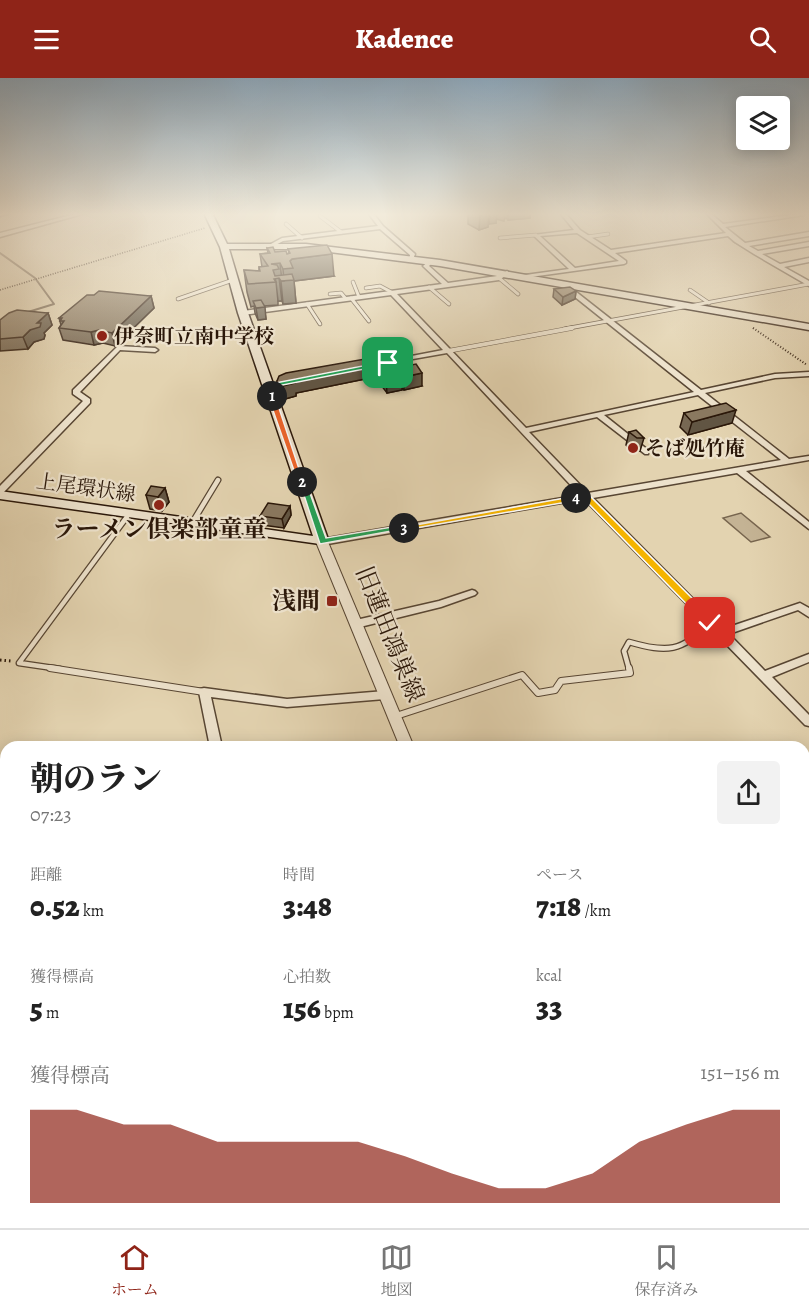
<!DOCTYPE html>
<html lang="ja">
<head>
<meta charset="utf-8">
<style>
  :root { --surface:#fff; --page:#f2f2f2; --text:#222; --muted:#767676; --line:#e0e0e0; --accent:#8f2418 }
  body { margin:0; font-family:Alegreya,"Noto Serif JP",serif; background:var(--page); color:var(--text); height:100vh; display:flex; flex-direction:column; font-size:22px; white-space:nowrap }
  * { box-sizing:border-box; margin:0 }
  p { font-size:20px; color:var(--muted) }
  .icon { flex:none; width:33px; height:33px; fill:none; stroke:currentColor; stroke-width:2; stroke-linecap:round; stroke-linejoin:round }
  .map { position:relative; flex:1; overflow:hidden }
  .panel { position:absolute; left:0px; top:663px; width:810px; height:488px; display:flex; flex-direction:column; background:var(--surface); border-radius:18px 18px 0 0; box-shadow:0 3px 15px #0003 }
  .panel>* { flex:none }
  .controls { position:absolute; left:736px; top:18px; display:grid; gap:12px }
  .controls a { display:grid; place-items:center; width:54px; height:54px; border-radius:6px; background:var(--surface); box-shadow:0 3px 15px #0003; font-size:30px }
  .pin { position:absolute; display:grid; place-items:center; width:51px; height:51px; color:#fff; margin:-26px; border-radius:12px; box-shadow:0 3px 9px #0006 }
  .km { position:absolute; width:30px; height:30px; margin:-15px; border-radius:50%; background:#222; color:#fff; font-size:16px; line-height:30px; text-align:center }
  .round { display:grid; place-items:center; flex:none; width:63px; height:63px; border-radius:6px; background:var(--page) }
  .overview { display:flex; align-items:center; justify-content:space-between; height:102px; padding:0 30px }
  h1 { font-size:33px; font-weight:800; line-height:45px }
  .stats { display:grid; grid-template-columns:repeat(3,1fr); gap:9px; height:102px; padding:6px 30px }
  .stats div { display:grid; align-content:center }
  .stats b { font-size:30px; font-weight:800 }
  .stats small { font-size:16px; font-weight:400 }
  .stats p { font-size:16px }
  .chart { height:168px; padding:12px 30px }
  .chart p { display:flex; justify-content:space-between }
  .chart svg { width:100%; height:108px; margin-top:6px; fill:var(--accent); opacity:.7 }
  header { display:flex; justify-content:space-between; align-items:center; height:78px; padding:0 30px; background:var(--accent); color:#fff; font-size:27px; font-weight:800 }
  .tabs { display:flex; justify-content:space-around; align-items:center; height:84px; border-top:2px solid var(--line); background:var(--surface); font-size:16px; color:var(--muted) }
  .tabs a { display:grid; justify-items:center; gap:3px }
  .tabs .active { color:var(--accent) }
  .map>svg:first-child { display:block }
</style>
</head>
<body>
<header><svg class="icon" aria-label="menu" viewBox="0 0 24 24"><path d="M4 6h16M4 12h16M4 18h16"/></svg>Kadence<svg class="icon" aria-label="search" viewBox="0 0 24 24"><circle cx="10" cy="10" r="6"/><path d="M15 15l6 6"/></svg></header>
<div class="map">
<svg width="809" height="1150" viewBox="0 0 809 1150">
  <rect width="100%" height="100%" fill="#e3d3b0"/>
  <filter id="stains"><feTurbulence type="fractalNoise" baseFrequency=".00333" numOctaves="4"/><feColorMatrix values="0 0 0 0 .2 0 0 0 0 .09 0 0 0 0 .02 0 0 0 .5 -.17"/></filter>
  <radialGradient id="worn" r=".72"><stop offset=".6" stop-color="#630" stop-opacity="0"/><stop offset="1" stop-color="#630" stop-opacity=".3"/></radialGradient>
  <!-- green -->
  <path fill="#c4b394" stroke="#77654e" stroke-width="1.5" d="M741,435L770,459L751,464L723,440Z"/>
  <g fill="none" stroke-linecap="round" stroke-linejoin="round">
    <!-- stream -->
    <g stroke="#73614b" stroke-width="2">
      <path d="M705,135L734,164L748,172"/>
      <path d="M0,175L35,200L54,226L28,234"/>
      <path d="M773,187L809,208"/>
    </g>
    <!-- service-far3 casing -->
    <g stroke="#584633" stroke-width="4.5">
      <g id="service-far3">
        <path d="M320,138L341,154"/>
        <path d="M286,146L302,160"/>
        <path d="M587,159L608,156"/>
        <path d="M500,160L536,157"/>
        <path d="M499,200L518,216"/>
        <path d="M353,204L359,219"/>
        <path d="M429,209L449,226"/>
        <path d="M366,210L380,208L393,215"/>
        <path d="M690,212L709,225"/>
        <path d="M330,216L341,215L346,221"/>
        <path d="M351,220L369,243"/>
        <path d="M178,221L233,202"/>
        <path d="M307,226L320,246"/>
        <path d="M564,251L809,206"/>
      </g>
    </g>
    <!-- service-far2 casing -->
    <g stroke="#584633" stroke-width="5">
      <path id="service-far2" d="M448,273L572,250"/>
    </g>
    <!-- service-far1 casing -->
    <g stroke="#584633" stroke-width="7">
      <g id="service-far1">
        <path d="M192,445L218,402"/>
        <path d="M60,591L19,585L129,436"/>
        <path d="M629,591L624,573L629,564C667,575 682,574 710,545"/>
      </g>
    </g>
    <!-- service casing -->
    <g stroke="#584633" stroke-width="8">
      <g id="service">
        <path d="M50,590L204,614"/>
        <path d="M396,638L522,597L538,615L555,612L561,603L630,595L629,590"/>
      </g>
    </g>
    <!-- minor casing -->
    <g stroke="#584633" stroke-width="3">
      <g id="minor">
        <path d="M0,135H10L0,138Z"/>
        <path d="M79,135H86L0,159V155Z"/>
        <path d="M368,135H373L383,148L415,176L413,182H409L410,177L380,151L283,163L272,169L269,167L282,160L378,148Z"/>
        <path d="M560,135H565L580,152L611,172L726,155L706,135H710L723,146L806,135L804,137L725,149L745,165L809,154V158L749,168L758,173L809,164V168L762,176L780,186L809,180V184L784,189L809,203V208L754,176L735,164L728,158L615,175L626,183V185L624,186L523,200V198L525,197L569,191L533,157L574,152ZM577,155L619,183L575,190L540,158Z"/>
        <path d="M430,182L433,184L429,188L448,205L497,198L507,193L510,195L499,202L397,216L526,350L694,314L570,215L569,209L572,207L575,209V213L701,312L775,296L809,294V298L775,300L705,315L789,381L809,378V382L746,393L809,444V451L737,395L593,420L723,551L800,525L809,530V539L798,532L729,556L765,593L809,576V584L772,599L809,637V648L805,647L584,421L322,467L319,466L317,464L319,462L322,461L580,417L447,275L373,288V286L375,285L443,272L391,217L243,237L240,235L243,233L442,206L423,188ZM698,317L781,382L588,415L529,354L597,339L645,376H648V372L604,337Z"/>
        <path d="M118,268L155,270L158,272L155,274L120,272L80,314L90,321V325L3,415L0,416V408L83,323L73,316V312Z"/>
        <path d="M472,512L475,513L477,515L475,517L441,529L356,550L351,546L356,542L439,523Z"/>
        <path d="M204,610L287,621L385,613L389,614L391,617L389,620L385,621L287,629L211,619L222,669H210L199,614L200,611Z"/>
        <path d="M809,748V760L804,762V750Z"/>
        <path d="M305,1144H323L324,1150H306Z"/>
      </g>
    </g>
    <!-- tertiary casing -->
    <g stroke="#584633" stroke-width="2">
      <g id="tertiary">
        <path d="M322,460L328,464L414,669H400L316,464Z"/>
        <path d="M599,1144H622L624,1150H601Z"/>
      </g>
    </g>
    <!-- secondary casing -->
    <g stroke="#2a1709" stroke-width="3">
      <path id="secondary" d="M204,135H212L227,166H306L440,182L809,246V252L440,188L306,171H229L248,235L329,464L327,467L0,421V413L313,458L238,235L220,169Z"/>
    </g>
    <!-- path-far2 -->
    <g stroke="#2a1709" stroke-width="1.5" stroke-dasharray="1 1.5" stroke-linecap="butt">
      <path d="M0,212L205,150"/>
      <path d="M753,250L755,251"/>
    </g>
    <!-- path-far1 -->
    <path stroke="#2a1709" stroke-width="2" stroke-dasharray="1 2" stroke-linecap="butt" d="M753,250L807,287"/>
    <!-- path -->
    <path stroke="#2a1709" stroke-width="3" stroke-dasharray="1.5 3" stroke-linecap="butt" d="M0,582L11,583"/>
    <!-- service-far3 -->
    <use href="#service-far3" stroke="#ede2cc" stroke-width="3"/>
    <!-- service-far2 -->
    <use href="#service-far2" stroke="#ede2cc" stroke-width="4"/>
    <!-- service-far1 -->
    <use href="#service-far1" stroke="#ede2cc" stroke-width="4.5"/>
    <!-- service -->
    <use href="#service" stroke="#ede2cc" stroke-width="6"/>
    <!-- minor -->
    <use href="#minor" fill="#ede2cc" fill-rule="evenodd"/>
    <!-- tertiary -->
    <use href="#tertiary" fill="#ede2cc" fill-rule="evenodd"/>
    <!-- secondary -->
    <use href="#secondary" fill="#ede2cc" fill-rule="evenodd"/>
  </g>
  <!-- wall -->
  <g fill="#776853" stroke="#2a1709" stroke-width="1.5">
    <path d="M468,135H530V140L508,142L505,139L504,143L496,141V145H488V149L479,152L468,146Z"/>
    <path d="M267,170L275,174L287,176L289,175L288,171L334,198L294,203L296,225L283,226L282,223H278V227L264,228L266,241L258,242L255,235L254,228L251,229L247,214L244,192L259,193V189H262L260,176L268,175Z"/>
    <path d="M554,211L576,213L575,221L562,227L553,219Z"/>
    <path d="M151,218L154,230L115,268L103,265L94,267L63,262L59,250L61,247L59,240Z"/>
    <path d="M48,235L52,247L44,255L45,257L44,261L34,264L28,271L0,273V242Z"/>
    <path d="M382,278L389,292L397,293V290L422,308L404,312L402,309V312L387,315L375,299L296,315V318L285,321L280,320L278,316L277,303Z"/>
    <path d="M684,335L732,345L688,357L680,349Z"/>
    <path d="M629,354L644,360L640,373L633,374L626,367Z"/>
    <path d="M165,410L169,424L162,433L150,431L146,417Z"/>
    <path d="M290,428L291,437L284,450L262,447L260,438Z"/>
  </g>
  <!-- shaded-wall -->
  <g fill="#615543" stroke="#2a1709" stroke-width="1.5">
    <path d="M489,135L488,149L479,152L480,137Z"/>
    <path d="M490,135H497L496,145L489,146Z"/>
    <path d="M508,135H530V140L508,142Z"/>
    <path d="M332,176L334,198L294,203L296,225L283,226L281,203L279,200L282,223H278L276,204L271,186L280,185L282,203H284L283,191L292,181Z"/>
    <path d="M576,213L575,221L562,227L563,219Z"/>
    <path d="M151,218L154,230L115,268L112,255Z"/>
    <path d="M265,229L266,241L258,242L256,230Z"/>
    <path d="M48,235L52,247L44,255L45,257L44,261L34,264L28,271L23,259Z"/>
    <path d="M99,252L103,265L94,267L91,254Z"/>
    <path d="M388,284L389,296L383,298L378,286Z"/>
    <path d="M374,286L375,299L296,315V318L285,321L283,308L293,302Z"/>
    <path d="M422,295V308L404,312V299Z"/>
    <path d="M402,299V312L387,315L386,302Z"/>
    <path d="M736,332L732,345L688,357L692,344Z"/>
    <path d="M165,410L169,424L162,433L158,419Z"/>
    <path d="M290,428L291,437L284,450L282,441Z"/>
  </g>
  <!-- building -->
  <g fill="#8a7960" stroke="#2a1709" stroke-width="1.5">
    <path d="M474,135H489L480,137Z"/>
    <path d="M327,167L332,176L292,181L290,183L293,190L283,191L280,185L271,186L277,187L279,191L273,192L275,198L292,196L294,202L281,203L279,200L274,201L276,204L248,206L244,192L260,193L259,189L268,188L260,176L270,175L267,170L273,169L275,174L286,173L287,176L290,175L288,171Z"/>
    <path d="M570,209L576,213L563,219L554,211Z"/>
    <path d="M99,213L151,218L112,255L99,252L91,254L59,250L64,243H60L62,240H59L87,217H94Z"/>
    <path d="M261,222L265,229L256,230L253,223Z"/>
    <path d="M17,232L48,235L37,245H41L40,249L30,252L23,259L0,261V242L9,235Z"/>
    <path d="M382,278L388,284L378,286L383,293L395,290L402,299L386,302L374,286L293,302L295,305L283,308L279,307L277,303L279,298L286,295Z"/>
    <path d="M416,286L422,295L404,299L397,290Z"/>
    <path d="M726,325L736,332L692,344L684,335Z"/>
    <path d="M636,352L644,360H637L629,354Z"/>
    <path d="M151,408L165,410L158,419L146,417Z"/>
    <path d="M268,425L290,428L282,441L260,438Z"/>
  </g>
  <!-- sky -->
  <linearGradient id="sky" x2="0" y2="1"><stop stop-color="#8da7bb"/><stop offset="0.46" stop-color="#f2ebdb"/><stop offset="1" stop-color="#f2ebdb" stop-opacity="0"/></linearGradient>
  <rect width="809" height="296" fill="url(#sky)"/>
  <!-- split-1 -->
  <path fill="#22a559" stroke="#fff" stroke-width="1.5" d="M388,283L390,286L272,309L275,318L272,320L265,307Z"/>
  <!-- split-2 -->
  <path fill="#f0652b" stroke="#fff" stroke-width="1.5" d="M272,316L275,318L304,406L298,404L268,318Z"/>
  <!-- split-3 -->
  <path fill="#22a559" stroke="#fff" stroke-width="1.5" d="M299,402L306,404L326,460L404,447L408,450L320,466Z"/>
  <!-- split-4 -->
  <path fill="#f5b400" stroke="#fff" stroke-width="1.5" d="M576,418L579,422L404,452L399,450Z"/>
  <!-- split-5 -->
  <path fill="#f5b400" stroke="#fff" stroke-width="1.5" d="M589,417L714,542V547H707L584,421L572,420Z"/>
  <!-- markers -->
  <g fill="#8f2418" stroke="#ede2cc" stroke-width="2">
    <circle cx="102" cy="258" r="6"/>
    <circle cx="633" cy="370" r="6"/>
    <circle cx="159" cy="427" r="6"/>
    <rect x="326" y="517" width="12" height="12" rx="3"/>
  </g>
  <g text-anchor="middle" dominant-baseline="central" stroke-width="4.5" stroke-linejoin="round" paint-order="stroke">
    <!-- far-poi labels -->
    <g font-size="20" font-weight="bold" fill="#2a1709" stroke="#ede2cc" text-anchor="start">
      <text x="114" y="258">伊奈町立南中学校</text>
      <text x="645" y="370">そば処竹庵</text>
    </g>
    <!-- far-street labels -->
    <g font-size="20" fill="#2a1709" stroke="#ede2cc">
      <text transform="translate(86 410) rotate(8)">上尾環状線</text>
    </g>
    <!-- poi labels -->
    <g font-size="24" font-weight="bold" fill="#2a1709" stroke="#ede2cc">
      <text x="159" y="451">ラーメン倶楽部童童</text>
      <text x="320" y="523" text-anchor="end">浅間</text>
    </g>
    <!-- street labels -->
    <g font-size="24" fill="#2a1709" stroke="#ede2cc">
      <text transform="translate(390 556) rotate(68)">旧蓮田鴻巣線</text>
    </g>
  </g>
  <rect width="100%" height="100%" filter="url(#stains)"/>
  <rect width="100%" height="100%" fill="url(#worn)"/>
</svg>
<div class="controls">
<a><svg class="icon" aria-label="layers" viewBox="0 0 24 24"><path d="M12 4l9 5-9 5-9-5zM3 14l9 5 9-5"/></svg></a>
</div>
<div class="pin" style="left:388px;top:285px;background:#1e9e55"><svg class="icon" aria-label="arrive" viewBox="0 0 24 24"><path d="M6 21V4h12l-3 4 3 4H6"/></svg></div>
<div class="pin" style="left:710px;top:545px;background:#d93025"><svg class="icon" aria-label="check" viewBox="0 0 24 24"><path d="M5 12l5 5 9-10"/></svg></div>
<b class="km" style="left:272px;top:318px">1</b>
<b class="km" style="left:302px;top:404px">2</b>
<b class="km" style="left:404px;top:450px">3</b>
<b class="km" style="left:576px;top:420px">4</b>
<section class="panel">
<div class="overview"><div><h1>朝のラン</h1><p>07:23</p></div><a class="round"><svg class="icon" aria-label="share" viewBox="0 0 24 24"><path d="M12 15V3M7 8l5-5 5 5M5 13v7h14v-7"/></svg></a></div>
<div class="stats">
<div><p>距離</p><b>0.52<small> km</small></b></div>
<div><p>時間</p><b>3:48</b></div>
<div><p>ペース</p><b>7:18<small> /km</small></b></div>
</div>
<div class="stats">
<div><p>獲得標高</p><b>5<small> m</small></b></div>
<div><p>心拍数</p><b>156<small> bpm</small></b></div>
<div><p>kcal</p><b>33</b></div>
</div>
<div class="chart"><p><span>獲得標高</span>151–156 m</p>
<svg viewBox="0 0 160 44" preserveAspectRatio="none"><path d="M0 44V6L10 6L20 12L30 12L40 19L50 19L60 19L70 19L80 25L90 32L100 38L110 38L120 32L130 19L140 12L150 6L160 6V44z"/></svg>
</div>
</section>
</div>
<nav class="tabs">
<a class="active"><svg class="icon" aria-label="home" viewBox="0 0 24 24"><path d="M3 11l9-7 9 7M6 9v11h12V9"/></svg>ホーム</a>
<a><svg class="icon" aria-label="map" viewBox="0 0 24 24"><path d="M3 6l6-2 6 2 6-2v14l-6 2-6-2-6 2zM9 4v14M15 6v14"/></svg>地図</a>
<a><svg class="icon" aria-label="saved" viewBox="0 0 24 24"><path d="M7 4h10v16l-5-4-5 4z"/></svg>保存済み</a>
</nav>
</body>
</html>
